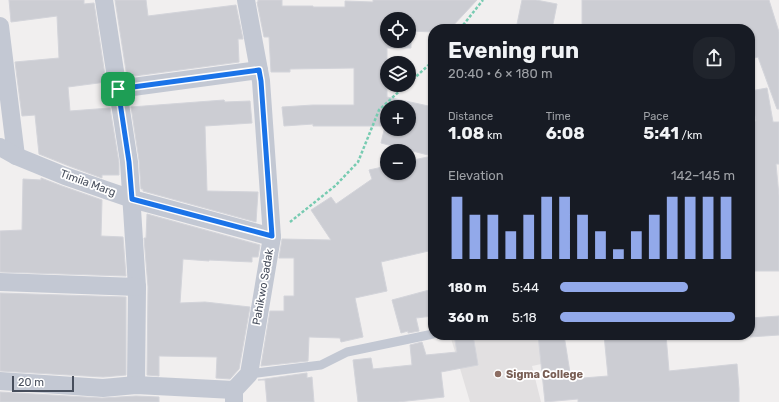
<!DOCTYPE html>
<html lang="en">
<head>
<meta charset="utf-8">
<style>
  :root { --surface:#171b24; --page:#20242c; --text:#f1f3f6; --muted:#9ea1a6; --accent:#92a9ea }
  body { margin:0; font-family:Rubik,sans-serif; background:var(--page); color:var(--text); height:100vh; display:flex; flex-direction:column; font-size:15px; white-space:nowrap }
  * { box-sizing:border-box; margin:0 }
  p { font-size:13px; color:var(--muted) }
  .icon { flex:none; width:22px; height:22px; fill:none; stroke:currentColor; stroke-width:2; stroke-linecap:round; stroke-linejoin:round }
  .map { position:relative; flex:1; overflow:hidden }
  .drawer { position:absolute; left:428px; top:24px; width:327px; height:316px; display:flex; flex-direction:column; background:var(--surface); border-radius:16px; box-shadow:0 1px 3px #0004 }
  .drawer>* { flex:none }
  .buttons { position:absolute; left:380px; top:12px; display:grid; gap:8px }
  .buttons a { display:grid; place-items:center; width:36px; height:36px; border-radius:50%; background:var(--surface); box-shadow:0 1px 3px #0004; font-size:20px }
  .scale { position:absolute; left:12px; bottom:10px; width:62px; box-sizing:border-box; padding-left:4px; border:2px solid #474e5c; border-top:0; font-size:11px; line-height:14px; white-space:nowrap; color:#474e5c; -webkit-text-stroke:3px #fff; paint-order:stroke }
  .pin { position:absolute; display:grid; place-items:center; width:34px; height:34px; color:#fff; margin:-17px; border-radius:8px; box-shadow:0 2px 6px #0006 }
  .round { display:grid; place-items:center; flex:none; width:42px; height:42px; border-radius:16px; background:var(--page) }
  .summary { display:flex; align-items:center; justify-content:space-between; height:68px; padding:0 20px }
  h1 { font-size:22px; font-weight:700; line-height:30px }
  .metrics { display:grid; grid-template-columns:repeat(3,1fr); gap:6px; height:68px; padding:4px 20px }
  .metrics div { display:grid; align-content:center }
  .metrics b { font-size:17px; font-weight:700 }
  .metrics small { font-size:11px; font-weight:400 }
  .metrics p { font-size:11px }
  .chart { height:112px; padding:8px 20px }
  .chart p { display:flex; justify-content:space-between }
  .chart svg { width:100%; height:72px; margin-top:4px; stroke:var(--accent); stroke-width:6 }
  ul { padding:0 20px; list-style:none; font-size:13px }
  li { display:grid; grid-template-columns:64px 48px 1fr; align-items:center; height:30px }
  li i { height:10px; border-radius:5px; background:var(--accent) }
  .map>svg:first-child { display:block }
</style>
</head>
<body>
<div class="map">
<svg width="779" height="402" viewBox="0 0 779 402">
  <rect width="100%" height="100%" fill="#f1efef"/>
  <!-- education -->
  <path fill="#e2e0e1" d="M450,335H562L565,359L532,366L541,402H470Z"/>
  <!-- building -->
  <g fill="#cccdd3" stroke="#d3d4da" fill-rule="evenodd">
    <path d="M9,0H84V4L94,3L106,82L68,87L70,111L110,108L119,163V175H102V178L69,166L39,154L35,115L22,116L15,62L59,58L57,16L11,22Z"/>
    <path d="M115,0H146L148,16L236,5L243,39H238L239,62L127,77Z"/>
    <path d="M258,0H282V6H313V7H345V1L373,2V0H477L450,29H433V32L411,31V48H387V97L433,107V250L381,262L387,291L355,298L363,337L341,342L340,338L309,337L308,361L261,366L270,311H284V296H294V258H279L282,239L331,240L311,210L331,197L336,204L372,179L369,170L387,166V173H409V161L432,156L381,143L385,126H313V124L284,126L282,107L313,105H354V68L290,69V72H271L269,37H264L257,2H258ZM387,19H409V41H387ZM387,107H409V129H387Z"/>
    <path d="M522,0H536L557,4L552,29H516Z"/>
    <path d="M582,0H769L779,32V109H777L758,57L750,59V29H582Z"/>
    <path d="M767,88L773,122H779V164H776L779,196V271H750V122L756,121L750,91Z"/>
    <path d="M224,100L225,102L250,101L252,123L205,126L207,191L258,192L256,222L143,191V189H141L139,160L131,107Z"/>
    <path d="M41,178L62,186L102,200L101,236L123,237L126,276L0,272V231L22,230L23,179L41,180Z"/>
    <path d="M147,214L260,245L258,257H252V262L209,260V261L183,259L180,303L205,302L250,307L239,369L230,379L216,378L217,357L159,356V376L147,375L148,287L144,238H146Z"/>
    <path d="M433,289V316L416,318L419,331L408,333V331L401,333L392,300Z"/>
    <path d="M0,293L126,297V375L103,377L0,371Z"/>
    <path d="M779,316V335L750,337V318Z"/>
    <path d="M454,335H473L478,365L441,372L444,397L398,402H358L353,360L371,358L373,369L412,365L410,345L422,342L426,355L457,352Z"/>
    <path d="M538,335H564L571,379L608,376L604,335H666L669,371L737,364L739,389V402H578V399L545,402Z"/>
    <path d="M307,373V378L312,377L314,402H267L265,380H258Z"/>
    <path d="M0,392L102,398L136,396L159,397V402H0Z"/>
  </g>
  <g fill="none" stroke-linecap="round" stroke-linejoin="round">
    <!-- path -->
    <g stroke="#77cbb1" stroke-width="2.5" stroke-dasharray="3 2" stroke-linecap="butt">
      <path d="M460,29L483,0"/>
      <path d="M409,83L433,61"/>
      <path d="M290,222L335,186L358,162L379,110L406,85"/>
    </g>
    <!-- service -->
    <path stroke="#c3c8d3" stroke-width="9" d="M249,374L321,365L347,352L433,334"/>
    <!-- minor -->
    <g stroke="#c3c8d3" stroke-width="18">
      <path d="M104,0L129,162L137,287L136,385"/>
      <path d="M0,26L16,156"/>
      <path d="M118,89L259,70"/>
      <path d="M0,147L16,156L65,176L132,199L272,237"/>
      <path d="M0,282L137,287"/>
      <path d="M0,381L103,388L136,385L234,390"/>
      <path d="M234,402V390L249,374L272,237L261,81L246,0"/>
    </g>
  </g>
  <g fill="none" stroke-linecap="round" stroke-linejoin="round">
    <!-- route casing -->
    <g stroke="#fff" stroke-width="8">
      <path id="route" d="M259,70L261,81L272,236L132,199L129,162L118,89Z"/>
    </g>
    <!-- route -->
    <use href="#route" stroke="#1a73e8" stroke-width="5"/>
  </g>
  <!-- markers -->
  <circle fill="#8d6e63" stroke="#fff" stroke-width="1.5" cx="498" cy="374" r="4"/>
  <g text-anchor="middle" dominant-baseline="central" stroke-width="3.5" stroke-linejoin="round" paint-order="stroke">
    <!-- street labels -->
    <g font-size="11" fill="#474e5c" stroke="#fff">
      <text transform="translate(88 183) rotate(20)">Timila Marg</text>
      <text transform="translate(263 287) rotate(-80)">Pahikwo Sadak</text>
    </g>
    <!-- education labels -->
    <g font-size="11" font-weight="bold" fill="#785e54" stroke="#fff" text-anchor="start">
      <text x="506" y="374">Sigma College</text>
    </g>
  </g>
</svg>
<div class="buttons">
<a><svg class="icon" aria-label="locate" viewBox="0 0 24 24"><circle cx="12" cy="12" r="6"/><path d="M12 2v4M12 18v4M2 12h4M18 12h4"/></svg></a>
<a><svg class="icon" aria-label="layers" viewBox="0 0 24 24"><path d="M12 4l9 5-9 5-9-5zM3 14l9 5 9-5"/></svg></a>
<a>+</a>
<a>−</a>
</div>
<div class="scale">20 m</div>
<div class="pin" style="left:118px;top:89px;background:#1e9e55"><svg class="icon" aria-label="arrive" viewBox="0 0 24 24"><path d="M6 21V4h12l-3 4 3 4H6"/></svg></div>
<section class="drawer">
<div class="summary"><div><h1>Evening run</h1><p>20:40 · 6 × 180 m</p></div><a class="round"><svg class="icon" aria-label="share" viewBox="0 0 24 24"><path d="M12 15V3M7 8l5-5 5 5M5 13v7h14v-7"/></svg></a></div>
<div class="metrics">
<div><p>Distance</p><b>1.08<small> km</small></b></div>
<div><p>Time</p><b>6:08</b></div>
<div><p>Pace</p><b>5:41<small> /km</small></b></div>
</div>
<div class="chart"><p><span>Elevation</span>142–145 m</p>
<svg viewBox="0 0 160 44" preserveAspectRatio="none"><path d="M5 44V6M15 44V17M25 44V17M35 44V27M45 44V17M55 44V6M65 44V6M75 44V17M85 44V27M95 44V38M105 44V27M115 44V17M125 44V6M135 44V6M145 44V6M155 44V6"/></svg>
</div>
<ul>
<li><b>180 m</b>5:44<i style="width:73%"></i></li>
<li><b>360 m</b>5:18<i style="width:100%"></i></li>
</ul>
</section>
</div>
</body>
</html>
